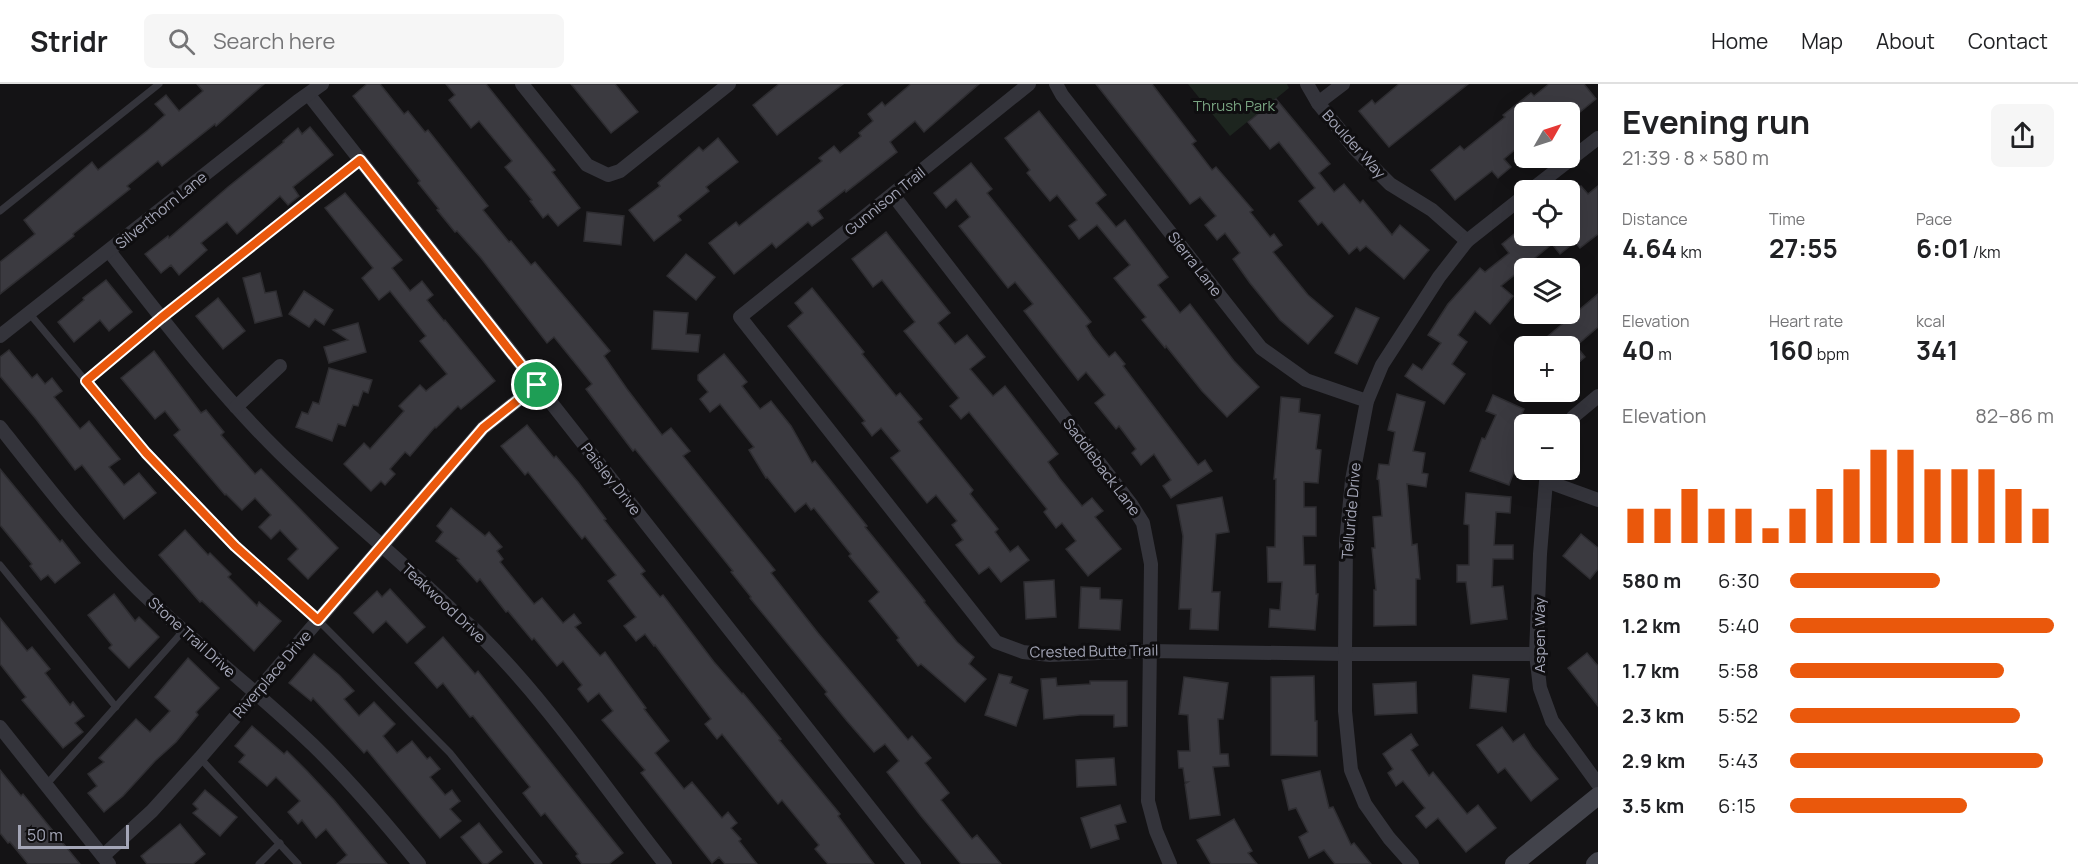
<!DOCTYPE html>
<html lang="en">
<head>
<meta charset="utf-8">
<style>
  :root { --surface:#fff; --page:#f6f6f6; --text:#202124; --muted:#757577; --line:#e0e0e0; --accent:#ea580c }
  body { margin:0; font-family:Manrope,sans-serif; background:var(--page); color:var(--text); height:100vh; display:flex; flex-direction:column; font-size:22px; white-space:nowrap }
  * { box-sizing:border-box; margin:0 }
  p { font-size:20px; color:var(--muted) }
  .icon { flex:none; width:33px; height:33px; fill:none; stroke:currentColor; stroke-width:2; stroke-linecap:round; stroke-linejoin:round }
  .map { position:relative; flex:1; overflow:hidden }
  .drawer { display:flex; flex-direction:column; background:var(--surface); width:480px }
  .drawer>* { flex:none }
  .needle { width:39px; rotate:51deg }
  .buttons { position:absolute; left:1514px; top:18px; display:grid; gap:12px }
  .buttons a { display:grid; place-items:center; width:66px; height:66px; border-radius:9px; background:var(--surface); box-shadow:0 6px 24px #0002; font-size:30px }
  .scale { position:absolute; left:18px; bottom:15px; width:111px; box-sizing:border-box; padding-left:6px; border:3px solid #a4a6b7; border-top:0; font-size:16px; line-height:21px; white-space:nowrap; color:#a4a6b7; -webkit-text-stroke:4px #0f0e10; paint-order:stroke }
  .pin { position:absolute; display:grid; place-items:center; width:51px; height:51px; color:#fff; margin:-26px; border:3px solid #fff; border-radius:50%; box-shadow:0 2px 6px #0007 }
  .round { display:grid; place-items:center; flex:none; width:63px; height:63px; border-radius:9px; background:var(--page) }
  .head { display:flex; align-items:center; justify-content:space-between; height:102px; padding:0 24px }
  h1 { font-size:33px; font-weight:700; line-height:45px }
  .metrics { display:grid; grid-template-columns:repeat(3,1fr); gap:9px; height:102px; padding:6px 24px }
  .metrics div { display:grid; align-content:center }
  .metrics b { font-size:26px; font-weight:700 }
  .metrics small { font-size:16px; font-weight:400 }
  .metrics p { font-size:16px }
  .chart { height:168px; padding:12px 24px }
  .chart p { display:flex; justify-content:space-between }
  .chart svg { width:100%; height:108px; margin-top:6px; stroke:var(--accent); stroke-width:6 }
  ul { padding:0 24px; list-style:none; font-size:20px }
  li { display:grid; grid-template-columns:96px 72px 1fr; align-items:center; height:45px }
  li i { height:15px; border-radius:8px; background:var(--accent) }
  header { display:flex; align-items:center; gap:36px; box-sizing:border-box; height:84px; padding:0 30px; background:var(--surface); border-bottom:2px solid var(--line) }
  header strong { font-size:28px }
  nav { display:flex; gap:33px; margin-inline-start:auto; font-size:21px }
  .search { width:420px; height:54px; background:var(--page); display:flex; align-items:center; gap:15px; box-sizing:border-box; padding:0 21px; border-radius:9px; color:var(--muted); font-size:22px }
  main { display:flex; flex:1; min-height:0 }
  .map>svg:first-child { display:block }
</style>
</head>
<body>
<header>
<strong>Stridr</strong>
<div class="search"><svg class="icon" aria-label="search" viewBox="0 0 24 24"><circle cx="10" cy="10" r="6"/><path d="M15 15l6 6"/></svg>Search here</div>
<nav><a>Home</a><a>Map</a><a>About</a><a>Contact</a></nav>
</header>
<main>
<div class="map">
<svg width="1598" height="780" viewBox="0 0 1598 780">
  <rect width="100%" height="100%" fill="#141315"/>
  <!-- green -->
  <path fill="#1d251f" d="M1188,0H1287L1289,4L1230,52Z"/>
  <!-- building -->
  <g fill="#3b3a40" stroke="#2e2d31" stroke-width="1.5">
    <path d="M197,0H264L216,42L215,40L162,82L158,77L127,102L130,105L73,150L74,152L0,210V178L35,150L24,136L92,78L98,86L148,46L165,31L155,20L166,11L179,27L203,7Z"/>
    <path d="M367,0H380L404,30L408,27L425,48L428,46L488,122L483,126L509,158L511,157L531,181L535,178L590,243L610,267L604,272L627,305L662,351L671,344L690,367L683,372L775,486L771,489L818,549L908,656L912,652L931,674L925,679L949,709L941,716L972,755L977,751L1001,780H961L921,732L887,688L899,677L885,660L874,668L847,637L825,610L827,608L750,514L751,513L731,488L733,487L635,365L633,367L586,305L592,300L554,253L547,259L481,174L457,147L455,148L437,126L439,125L418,99L420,97L353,12Z"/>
    <path d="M446,0H486L555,86L552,88L580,124L558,142L548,130L543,134L530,117L532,116L505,83L512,77L479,37L471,44L449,16L455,11Z"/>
    <path d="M571,0H615L638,28L611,49Z"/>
    <path d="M779,0H843L777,51L753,21Z"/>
    <path d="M911,0H979L924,48L915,37L890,58L897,68L846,108L845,106L818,127L823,134L812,142L808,138L776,164L772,159L734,190L709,159L736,138L739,142L773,115L822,77L819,74L834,62L840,69L861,52L859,49L873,37L868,30L882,18L885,22Z"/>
    <path d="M1096,0H1152L1196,57L1192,60L1212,86L1216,83L1253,126L1250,128L1270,153L1274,150L1282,161L1273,168L1308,211L1333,232L1308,260L1280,236L1250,199L1233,175L1240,169L1225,149L1217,156L1205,141L1216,132L1200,113L1190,120Z"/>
    <path d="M1399,0H1468L1389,63L1359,27L1372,16L1375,20Z"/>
    <path d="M1549,0H1584L1596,15L1569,37V28H1524V58L1504,75L1511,83L1498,94L1492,87L1455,116L1431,86L1460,62L1464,66L1505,33L1503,31L1531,9L1534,12Z"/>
    <path d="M1276,15L1330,80L1319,89L1334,108L1344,100L1360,119L1363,116L1392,151L1400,141L1429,166L1404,195L1366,162L1360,167L1357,163L1349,170L1322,138L1318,141L1299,117L1315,104L1279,58L1270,65L1248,38Z"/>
    <path d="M1039,27L1106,111L1096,119L1116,143L1125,136L1168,193L1158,201L1180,229L1190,220L1234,277L1259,303L1227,333L1202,307L1166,262L1165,264L1142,236L1146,233L1114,194L1130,181L1097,141L1079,155L1069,142L1077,136L1057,111L1050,117L1027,89L1030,86L1005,54Z"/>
    <path d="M310,43L333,71L293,103L299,112L288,121L280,112L237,150L227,138L201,159L207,166L179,191L171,181L161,189L145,170L168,152L169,154L228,103L284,58L283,57L298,44L302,50Z"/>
    <path d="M718,54L738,78L706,103L709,107L678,132L681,136L654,157L629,126L660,102L658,99L699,63L703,67Z"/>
    <path d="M971,79L992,105L987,109L1091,238L1086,242L1092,252L1109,273L1115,268L1125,280L1123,282L1198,381L1205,376L1212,387L1171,414L1163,402L1171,396L1154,370L1141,381L1132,369L1136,365L1119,342L1116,345L1095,319L1105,311L1086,288L1078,296L1024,227L1033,220L1015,198L1008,204L959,142L970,133L956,115L946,124L934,109Z"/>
    <path d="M1581,102L1588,110L1598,102V150L1580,164L1575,158L1560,170L1552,160L1501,202L1513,212L1490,240L1475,227L1458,251L1467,258L1452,280L1465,290L1444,320L1405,292L1413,280L1422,286L1441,259L1428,251L1448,220L1480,184L1485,188L1509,169L1502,160L1519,146L1524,152H1569V112Z"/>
    <path d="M345,109L402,176L392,184L410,207L422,197L433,211L427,216L444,237L445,236L495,297L461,325L458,322L436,344L435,343L410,372L405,368L390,385L395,390L385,401L381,397L371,407L344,380L364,359L370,365L404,327L399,322L420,301L426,307L447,290L420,257L426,252L390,207L379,216L362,194L373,184L325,124Z"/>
    <path d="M587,128L624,132L621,161L584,157Z"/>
    <path d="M886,148L950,229L938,239L955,260L967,251L985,273L970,285L993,312L1005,302L1058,370L1048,378L1060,395L1082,422L1092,414L1103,427L1095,433L1121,465L1088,492L1066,465L1076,457L1062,439L1056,444L1044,428L1047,425L969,328L961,335L950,322L959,314L904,247L915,238L882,196L873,203L852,175Z"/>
    <path d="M686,170L715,193L696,216L667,192Z"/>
    <path d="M260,189L265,209L276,207L282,232L255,239L243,194Z"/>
    <path d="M106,196L132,228L109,247L100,236L74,258L58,238L84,216L83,214Z"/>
    <path d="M812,204L864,268L862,270L896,312L900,309L922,335L918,338L973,406L970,410L998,445L995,448L1010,468L1018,462L1029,476L1001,498L989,483L979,490L956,461L963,456L952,441L957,437L936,411L927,419L891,374L900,367L881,344L872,352L862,339L865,337L788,242L803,229L795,219Z"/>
    <path d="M304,207L333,226L324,241L315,235L309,243L289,230Z"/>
    <path d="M1598,210V243L1576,262L1585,273L1569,287V262H1556L1548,252Z"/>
    <path d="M218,214L245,247L223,265L196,232Z"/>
    <path d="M1356,224L1379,234L1357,280L1335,269Z"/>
    <path d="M654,227L688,229L686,250L700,251L698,268L652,265Z"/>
    <path d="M358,239L366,268L329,279L324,263L348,256L333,246Z"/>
    <path d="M9,266L32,294L37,290L45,300L52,294L62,307L54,313L80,345L89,337L120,375L109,383L124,401L139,389L156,409L124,435L82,381L75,386L36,335L0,292V273Z"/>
    <path d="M154,267L201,329L206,326L224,348L221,351L255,390L261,385L338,464L308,495L288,475L298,465L280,446L271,455L259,443L271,431L255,414L242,426L226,410L225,411L174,351L180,346L165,327L155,335L121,294Z"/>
    <path d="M724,270L747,298L742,302L760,325L771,317L791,342L812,379L815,377L867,442L865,443L925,517L924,518L957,558L974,573L969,580L986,595L965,618L921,580L918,582L897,556L899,554L869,517L879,508L849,472L851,470L814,424L811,426L806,419L795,428L767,393L766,394L749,366L754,363L720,320L710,328L700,315L708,308L698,296V291Z"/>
    <path d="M329,284L372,296L368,309L363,307L358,322L353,321L345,342L338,340L332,357L296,343L302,328L308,330L313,318L319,320Z"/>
    <path d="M1397,310L1425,318L1413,367L1425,369L1422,389L1428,390L1426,403L1407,400L1412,461L1417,460L1420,495H1416V541L1374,542V506H1376L1372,464H1375L1373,433L1382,432L1379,396L1377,395L1379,380L1389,381L1395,348L1388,346Z"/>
    <path d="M1493,311L1524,325L1517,340L1524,343V359L1509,401L1470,387L1482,354L1485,355L1496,331L1486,327Z"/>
    <path d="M1281,313L1300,315L1299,328L1320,331L1316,365L1321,366L1318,399L1304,398V423H1316V452H1303L1304,481H1315L1316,510H1318L1315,546L1269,543L1270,525L1280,526L1282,498H1268L1267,463H1275L1276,395H1274Z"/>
    <path d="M527,341L554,374L556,372L578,398L606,435L604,436L645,487L641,490L660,513L663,511L714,578L742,610L743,609L781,655L779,656L840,730L838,732L874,780H828L815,765L819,761L782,716L778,720L722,650L717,655L705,640L711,635L655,561L654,562L645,550L636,557L624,542L636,533L608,497L616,491L585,452L582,455L528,388L525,391L501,362Z"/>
    <path d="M0,385L60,458L62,456L80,479L55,499L48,491L41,496L30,482L32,480L0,441Z"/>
    <path d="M1466,409L1511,413L1510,429L1496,428L1494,461H1513V475H1493L1492,503L1503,502L1507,535L1471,540L1466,498H1457V481H1469V441L1464,440Z"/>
    <path d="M1222,413L1229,448L1216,450L1212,508H1220L1218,546L1190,545L1191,525H1179L1183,452L1177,421Z"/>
    <path d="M451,424L485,452L489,448L502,463L497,467L503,475L500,478L534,520L542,514L563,539L574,530L581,539L575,543L600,572L605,568L646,624L644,625L669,657L655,669L684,705L692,698L722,734L728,728L737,739L731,744L741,755L739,757L757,780H725L719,773L712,779L641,689L645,686L602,636L613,627L599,609L588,618L578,605L582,601L563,577L557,582L534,554L532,556L508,527L506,528L480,495L477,498L457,476L459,475L436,457L443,448L437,442Z"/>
    <path d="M185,446L208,471L210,469L231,490L228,493L257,522L259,518L281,537L254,567L202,517L200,518L159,471Z"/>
    <path d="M1581,450L1598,464V485L1590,495L1563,472Z"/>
    <path d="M1054,496L1056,533L1026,535L1024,498Z"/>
    <path d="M1081,503L1100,504V515L1122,516L1120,546L1079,544Z"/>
    <path d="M390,505L425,543L407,559L386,537L373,549L354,529L377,507L382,513Z"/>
    <path d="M114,510L135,537L139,533L159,553L129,584L109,564L112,561L88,531Z"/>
    <path d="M0,534L27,567L32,563L50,585L45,589L70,621L73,618L84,632L75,639L83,648L63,664L22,616L26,613L0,580Z"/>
    <path d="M443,553L475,590L478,587L623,769L609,780H582L576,772L578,770L545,729L541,732L523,709L530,703L473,632L470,633L443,599L437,604L415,579Z"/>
    <path d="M1587,569L1598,582V622L1568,584Z"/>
    <path d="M314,570L339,591L354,607L344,615L359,632L374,618L395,640L383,652L397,669L412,657L427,675L430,673L440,685L430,693L445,711L452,706L460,717L450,725L461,737L440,754L367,666L364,669L313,614L311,617L289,599Z"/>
    <path d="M188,574L219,604L196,628L198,631L176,658L155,677L123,712L104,728L88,709L97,702L88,690L104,678L99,674L136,635L150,648L170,627L155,613Z"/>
    <path d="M999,590L1012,593L1010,599L1028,606L1016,642L985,631Z"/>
    <path d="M1473,591L1509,595L1506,628L1470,624Z"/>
    <path d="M1314,592L1315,637H1317V672L1271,671V593Z"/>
    <path d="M1184,593L1228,599L1223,635H1218L1220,670H1228L1229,682L1213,683L1220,731L1190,735L1185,700L1188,698H1185L1183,684H1179L1178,667H1190L1188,631L1179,630Z"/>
    <path d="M1056,594L1057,602L1090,600V597H1127V642L1114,643V631H1080L1044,635L1041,595Z"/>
    <path d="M1416,598L1417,629L1375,631L1373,600Z"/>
    <path d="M252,642L284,670L287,667L307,687L334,716L387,780H337L347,771L326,745L316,754L302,736L298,740L288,728L300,717L276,693L267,702L239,678L245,671L235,662Z"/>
    <path d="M1502,643L1513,658L1524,650L1532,663L1558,695L1531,717L1505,684L1498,689L1477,661Z"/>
    <path d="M1411,650L1418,661L1411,666L1429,692L1433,688L1467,730L1478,721L1496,744L1466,768L1438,734L1426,744L1416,732L1425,724L1403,697L1396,702L1388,689L1393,685L1383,670Z"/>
    <path d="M1114,674L1116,701L1077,703L1076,676Z"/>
    <path d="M0,686L21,712L23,710L80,780H28L10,758L8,759L0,749Z"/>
    <path d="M1320,687L1329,724L1333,723L1351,761L1354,759L1371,780H1335L1324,766L1309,774L1299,753L1308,748L1296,724L1289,726L1282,696Z"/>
    <path d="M205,706L237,733L220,752L193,729L198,725L193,720Z"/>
    <path d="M1120,721L1126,738L1115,741L1119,755L1091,764L1081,734Z"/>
    <path d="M1234,735L1252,767L1248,769L1257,780H1211L1197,756Z"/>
    <path d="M479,739L502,768L487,780H483L461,753Z"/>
    <path d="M180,740L205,770L193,780H147L141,772Z"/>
  </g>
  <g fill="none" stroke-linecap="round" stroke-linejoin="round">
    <!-- lane -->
    <g stroke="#34343b" stroke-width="7">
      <path d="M0,127L159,0"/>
      <path d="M29,229L146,369L235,462L318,536L450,669L539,780"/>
      <path d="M86,297L161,234L360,76"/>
      <path d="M0,481L116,623"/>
      <path d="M200,674L298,780"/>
      <path d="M46,701L184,546"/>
      <path d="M259,780L280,759"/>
    </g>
    <!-- street -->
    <g stroke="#34343b" stroke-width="14">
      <path d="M522,0L587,81L608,91L620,87L729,0"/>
      <path d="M1029,0L740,233L996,558L1023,568L1050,571L1149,567L1345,570H1536"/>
      <path d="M1056,0L1062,11L1261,264L1306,296L1367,317"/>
      <path d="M1307,0L1318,19L1356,66L1390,100L1432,126L1467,157"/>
      <path d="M309,11L914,780"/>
      <path d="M1318,19L1343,0"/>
      <path d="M1531,106L1598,54"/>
      <path d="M893,111L1131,420L1143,439L1151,480L1148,717L1156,747L1170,780"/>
      <path d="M109,167C163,236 216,306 279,368C336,424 399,474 456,530C464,537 473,543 480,551C550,621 604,703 665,780"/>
      <path d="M0,252L298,17L322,0"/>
      <path d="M236,323L280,282"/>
      <path d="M0,343C44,399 88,456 139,506C195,560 257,607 313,661C351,698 385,738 419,780"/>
      <path d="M1569,343L1573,333L1598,312"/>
      <path d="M1551,386L1546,397L1540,470L1536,570L1540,604L1552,637L1598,700"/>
      <path d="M1546,397L1598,416"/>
      <path d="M0,643L109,780"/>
      <path d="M103,772L152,727L200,674L483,344L537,301"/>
      <path d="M1412,780L1389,754L1365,720L1351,686L1345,627V570L1346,459L1352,396L1367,317L1382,281L1439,193L1467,157L1524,112"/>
    </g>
    <!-- secondary -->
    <g stroke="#42434b" stroke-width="18">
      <path d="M1514,780L1598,712"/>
      <path d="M1595,780L1598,777"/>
    </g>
  </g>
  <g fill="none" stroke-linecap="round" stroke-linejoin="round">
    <!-- route casing -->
    <g stroke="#fff" stroke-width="12">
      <path id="route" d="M360,76L537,301L483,344L318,536L235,462L146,369L86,297L161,234Z"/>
    </g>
    <!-- route -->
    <use href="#route" stroke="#ea580c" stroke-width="8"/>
  </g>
  <g text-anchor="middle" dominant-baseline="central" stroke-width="6" stroke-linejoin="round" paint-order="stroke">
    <!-- park labels -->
    <g font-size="15" fill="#79a482" stroke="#0f0e10">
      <text x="1234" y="21">Thrush Park</text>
    </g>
    <!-- street labels -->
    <g font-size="15" fill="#a4a6b7" stroke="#0f0e10">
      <text transform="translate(1354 60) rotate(48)">Boulder Way</text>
      <text transform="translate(885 117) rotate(-39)">Gunnison Trail</text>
      <text transform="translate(161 126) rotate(-39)">Silverthorn Lane</text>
      <text transform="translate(1195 180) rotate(52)">Sierra Lane</text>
      <text transform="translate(1102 383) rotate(53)">Saddleback Lane</text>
      <text transform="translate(611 395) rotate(52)">Paisley Drive</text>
      <text transform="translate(1351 427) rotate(-85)">Telluride Drive</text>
      <text transform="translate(444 519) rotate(43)">Teakwood Drive</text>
      <text transform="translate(1539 551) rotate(-90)">Aspen Way</text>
      <text transform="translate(192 553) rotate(42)">Stone Trail Drive</text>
      <text transform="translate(1094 567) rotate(-1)">Crested Butte Trail</text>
      <text transform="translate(272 590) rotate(-49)">Riverplace Drive</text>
    </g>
  </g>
</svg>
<div class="buttons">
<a><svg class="needle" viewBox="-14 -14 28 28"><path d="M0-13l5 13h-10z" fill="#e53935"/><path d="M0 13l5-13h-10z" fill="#757577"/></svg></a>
<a><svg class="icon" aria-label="locate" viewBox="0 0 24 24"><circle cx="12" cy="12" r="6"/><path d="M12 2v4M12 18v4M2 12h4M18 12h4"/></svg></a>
<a><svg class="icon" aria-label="layers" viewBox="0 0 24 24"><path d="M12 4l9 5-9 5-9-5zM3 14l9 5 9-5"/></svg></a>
<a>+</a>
<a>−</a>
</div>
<div class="scale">50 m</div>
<div class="pin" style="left:537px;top:301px;background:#1e9e55"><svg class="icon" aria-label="arrive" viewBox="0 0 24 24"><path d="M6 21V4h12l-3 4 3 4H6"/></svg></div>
</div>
<section class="drawer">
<div class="head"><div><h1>Evening run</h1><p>21:39 · 8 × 580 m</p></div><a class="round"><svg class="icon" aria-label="share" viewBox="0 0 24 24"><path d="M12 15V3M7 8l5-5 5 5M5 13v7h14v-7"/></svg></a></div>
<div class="metrics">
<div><p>Distance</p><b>4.64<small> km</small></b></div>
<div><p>Time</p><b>27:55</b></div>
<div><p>Pace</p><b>6:01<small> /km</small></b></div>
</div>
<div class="metrics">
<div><p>Elevation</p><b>40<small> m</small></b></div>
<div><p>Heart rate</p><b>160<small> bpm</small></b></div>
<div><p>kcal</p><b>341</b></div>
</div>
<div class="chart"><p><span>Elevation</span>82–86 m</p>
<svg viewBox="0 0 160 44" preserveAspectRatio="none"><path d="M5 44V30M15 44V30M25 44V22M35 44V30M45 44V30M55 44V38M65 44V30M75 44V22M85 44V14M95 44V6M105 44V6M115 44V14M125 44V14M135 44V14M145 44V22M155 44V30"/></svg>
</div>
<ul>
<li><b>580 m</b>6:30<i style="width:57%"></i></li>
<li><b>1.2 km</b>5:40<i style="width:100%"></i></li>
<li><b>1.7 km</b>5:58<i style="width:81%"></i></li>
<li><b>2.3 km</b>5:52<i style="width:87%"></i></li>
<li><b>2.9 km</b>5:43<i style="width:96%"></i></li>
<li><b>3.5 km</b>6:15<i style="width:67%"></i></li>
</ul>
</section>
</main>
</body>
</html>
